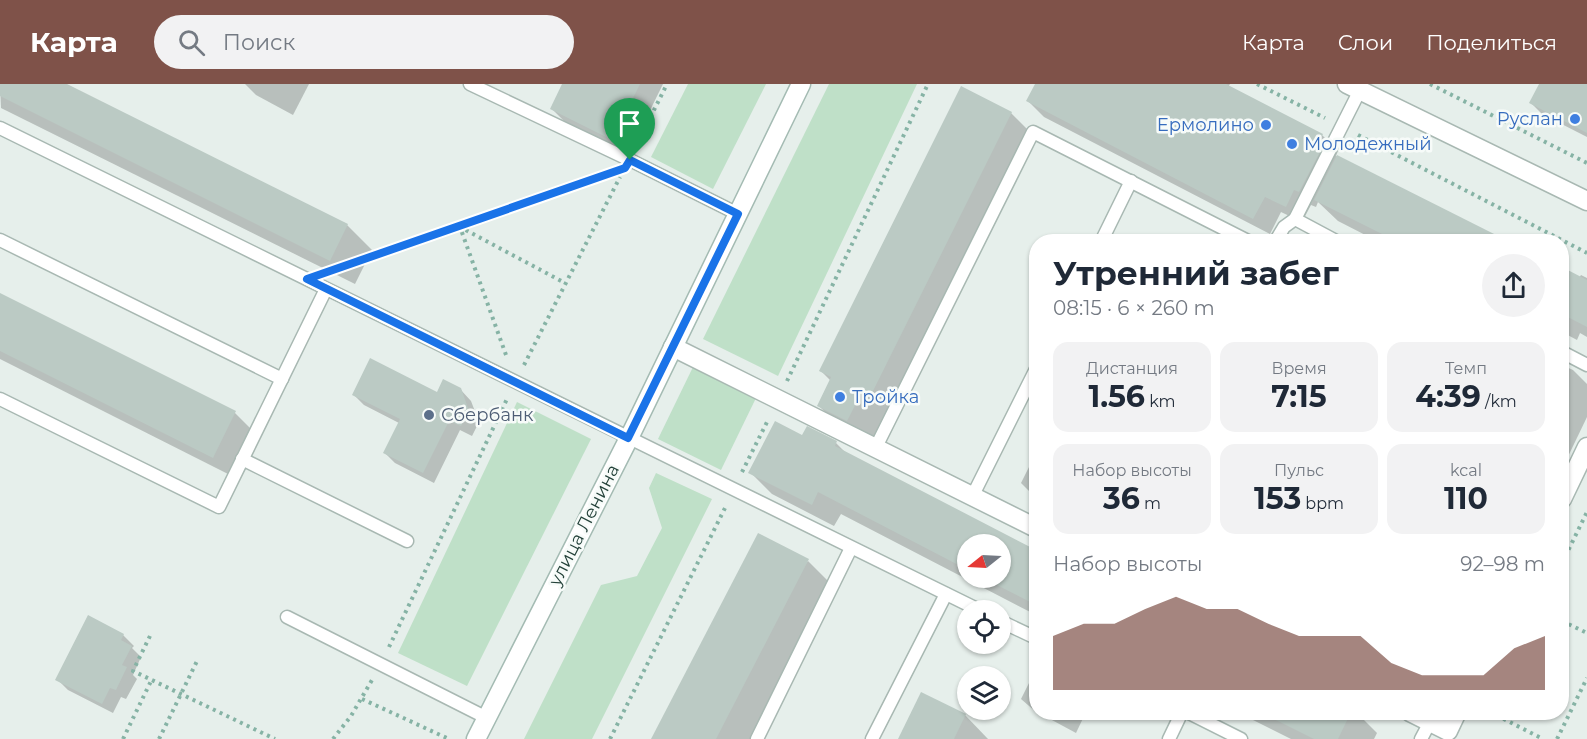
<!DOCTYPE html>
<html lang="ru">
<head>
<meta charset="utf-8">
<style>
  :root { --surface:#fff; --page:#f2f2f3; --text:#1f2937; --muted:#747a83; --accent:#7f5249 }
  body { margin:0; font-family:Montserrat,sans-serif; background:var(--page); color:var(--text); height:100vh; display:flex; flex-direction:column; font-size:22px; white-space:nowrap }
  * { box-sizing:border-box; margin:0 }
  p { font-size:20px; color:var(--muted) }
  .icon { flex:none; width:33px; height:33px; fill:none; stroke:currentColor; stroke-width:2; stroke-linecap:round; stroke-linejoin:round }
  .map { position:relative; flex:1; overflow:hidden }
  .side { position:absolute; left:1029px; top:150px; width:540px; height:486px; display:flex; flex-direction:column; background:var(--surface); border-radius:24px; box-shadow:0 2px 4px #0004 }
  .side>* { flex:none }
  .needle { width:39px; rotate:252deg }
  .buttons { position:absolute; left:957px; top:450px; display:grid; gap:12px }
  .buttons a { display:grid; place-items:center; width:54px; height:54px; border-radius:50%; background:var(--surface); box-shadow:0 2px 4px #0004; font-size:30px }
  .pin { position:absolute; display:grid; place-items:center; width:51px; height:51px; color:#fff; margin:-62px -26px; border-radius:50% 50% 50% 0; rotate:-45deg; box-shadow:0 0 6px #0007 }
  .pin .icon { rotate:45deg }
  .round { display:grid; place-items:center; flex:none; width:63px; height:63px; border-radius:32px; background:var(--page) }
  .headline { display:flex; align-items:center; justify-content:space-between; height:102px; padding:0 24px }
  h1 { font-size:33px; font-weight:700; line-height:45px }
  .metrics { display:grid; grid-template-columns:repeat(3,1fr); gap:9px; height:102px; padding:6px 24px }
  .metrics div { display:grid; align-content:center; border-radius:15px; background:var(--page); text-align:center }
  .metrics b { font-size:30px; font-weight:700 }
  .metrics small { font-size:16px; font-weight:400 }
  .metrics p { font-size:16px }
  .chart { height:168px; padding:12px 24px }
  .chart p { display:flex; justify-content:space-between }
  .chart svg { width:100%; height:108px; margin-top:6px; fill:var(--accent); opacity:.7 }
  header { display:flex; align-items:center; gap:36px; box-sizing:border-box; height:84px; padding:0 30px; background:var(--accent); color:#fff }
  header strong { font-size:28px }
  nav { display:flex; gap:33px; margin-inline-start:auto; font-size:21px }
  .search { width:420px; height:54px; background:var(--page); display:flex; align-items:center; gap:15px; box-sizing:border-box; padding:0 21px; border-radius:33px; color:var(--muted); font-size:22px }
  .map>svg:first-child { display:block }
</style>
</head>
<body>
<header>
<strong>Карта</strong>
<div class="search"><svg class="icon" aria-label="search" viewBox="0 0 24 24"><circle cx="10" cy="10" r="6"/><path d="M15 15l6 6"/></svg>Поиск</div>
<nav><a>Карта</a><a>Слои</a><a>Поделиться</a></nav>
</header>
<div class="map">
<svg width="1587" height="655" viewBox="0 0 1587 655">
  <rect width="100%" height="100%" fill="#e6efeb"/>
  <!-- green -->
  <g fill="#bfe0c8">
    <path d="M688,0H766L713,105L651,73Z"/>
    <path d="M829,0H917L778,292L703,255Z"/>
    <path d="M693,283L756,314L721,386L658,355Z"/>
    <path d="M517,318L591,355L467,602L398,569Z"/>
    <path d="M656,389L712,415L592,655H524L601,501L637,492L662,444L649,404Z"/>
  </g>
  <!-- shadow -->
  <g fill="#0003" fill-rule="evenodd">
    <path d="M0,0H64L347,141L372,166L355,200L1,24Z"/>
    <path d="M245,0H309L293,31L256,11Z"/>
    <path d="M564,0H663L628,71L567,40L552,25Z"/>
    <path d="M1037,0H1230L1228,3L1322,51L1338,67L1336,72L1507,158H1379L1338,137L1318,118L1316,123L1311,121L1302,138L1281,128L1270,150L1044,33L1028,17Z"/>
    <path d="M1541,0H1587V53L1542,30L1531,19Z"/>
    <path d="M1011,29L1035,53L894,335L885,331L871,360L842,345L819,322L831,297L821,287Z"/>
    <path d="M1562,185L1579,194L1581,191L1587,194V253L1580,249L1577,256L1562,248Z"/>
    <path d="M0,211L235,329L254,348L232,392L0,275Z"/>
    <path d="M1562,281L1573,286L1587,300V333L1562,385Z"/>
    <path d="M460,305L471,317L479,338L472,352L460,346L434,399L395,379L385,369L399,339L364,321L353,310H437Z"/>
    <path d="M803,353L836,359L847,370L1036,467V531L841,430L834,442L772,410L750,388ZM968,460H1000V494H968Z"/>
    <path d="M1036,369V414L1021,399Z"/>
    <path d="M808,477L832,501L753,655H653Z"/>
    <path d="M123,551L134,562L132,564L141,573L133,591L137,595L126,615L121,613L113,629L68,606L57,595Z"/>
    <path d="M1033,591L1036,593V628L1021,615Z"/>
    <path d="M1037,628H1086L1076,649Z"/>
    <path d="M1237,628H1356L1377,649L1374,655H1291Z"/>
    <path d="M965,631L988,655H900Z"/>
  </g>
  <!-- building -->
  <g fill="#bbcac4">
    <path d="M0,0H67L348,140L330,177L0,12Z"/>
    <path d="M562,0H640L612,56L550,25Z"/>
    <path d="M1035,0H1226L1323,50L1317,61L1322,64L1299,108L1294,106L1286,123L1265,113L1253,135L1026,17Z"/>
    <path d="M1539,0H1587V49L1529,19Z"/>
    <path d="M961,2L1012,28L870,313L862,308L847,337L817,322L831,293L819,287Z"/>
    <path d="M1337,71L1510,158H1398L1314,116Z"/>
    <path d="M1562,183L1587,196V243L1562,230Z"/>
    <path d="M0,209L236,327L213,374L0,267Z"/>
    <path d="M370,274L437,308L443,295L461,304L469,327L461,342L449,337L423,389L383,369L400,335L352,311Z"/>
    <path d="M775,337L802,351L807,342L837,357L835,362L1036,466V521L983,494H1000V460H968V486L818,408L812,421L748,389Z"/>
    <path d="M758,449L809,475L716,655H651Z"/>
    <path d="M88,531L124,550L121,556L132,562L122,581L127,583L116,606L110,604L102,620L55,596Z"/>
    <path d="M921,608L966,630L954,655H898Z"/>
    <path d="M1260,628H1351L1338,655H1314Z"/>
  </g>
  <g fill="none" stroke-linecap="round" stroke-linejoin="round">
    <!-- service casing -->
    <g stroke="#a8b8b2" stroke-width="15">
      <g id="service">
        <path d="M470,0L630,76L738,130"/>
        <path d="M0,44L979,526"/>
        <path d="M1295,135L1360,6"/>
        <path d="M0,156L282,295"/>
        <path d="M1101,158L1131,97"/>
        <path d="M1275,158L1284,143L1295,135L1338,158"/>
        <path d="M1562,268L1587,281"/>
        <path d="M0,315L219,423L326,205"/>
        <path d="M875,365L1033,48L1250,158"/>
        <path d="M242,375L407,457"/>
        <path d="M972,413L1036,285"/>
        <path d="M287,533L487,634"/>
        <path d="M1000,537L1036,554"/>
        <path d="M1187,628L1241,655"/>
        <path d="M757,655L851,464"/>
        <path d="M872,655L946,510"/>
        <path d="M1169,655L1182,628"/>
        <path d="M1421,655L1430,638L1424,635"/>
      </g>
    </g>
    <!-- minor casing -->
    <g stroke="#a8b8b2" stroke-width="21">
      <g id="minor">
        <path d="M673,263L1036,444"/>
        <path d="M1562,415L1587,363"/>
        <path d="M1410,628L1448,647L1457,628"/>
      </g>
    </g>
    <!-- tertiary casing -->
    <g stroke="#a8b8b2" stroke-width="21">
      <path id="tertiary" d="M1347,0L1587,117"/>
    </g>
    <!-- secondary casing -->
    <g stroke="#a4bbb3" stroke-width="21">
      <path id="secondary" d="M476,655L629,354L801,0"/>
    </g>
    <!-- path -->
    <g stroke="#86b3a5" stroke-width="4" stroke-dasharray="3 4.5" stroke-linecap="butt">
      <path d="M1257,0L1325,34"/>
      <path d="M1430,0L1587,79"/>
      <path d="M1358,51L1587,169"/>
      <path d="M637,60L667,0"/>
      <path d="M334,186L610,89"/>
      <path d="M506,271L460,143L565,199"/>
      <path d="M524,281L620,93"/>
      <path d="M787,297L928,0"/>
      <path d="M742,388L768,336"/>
      <path d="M1562,479L1587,428"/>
      <path d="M1562,537L1587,549"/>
      <path d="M150,552L133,587L275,655"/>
      <path d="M389,563L507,315"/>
      <path d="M362,615L449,655"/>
      <path d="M1490,628L1543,655"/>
      <path d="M123,655L152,595"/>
      <path d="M159,655L198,575"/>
      <path d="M333,655L351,632L372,596"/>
      <path d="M610,655L726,422"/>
      <path d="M1557,655L1587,594"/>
    </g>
    <!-- service -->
    <use href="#service" stroke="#fff" stroke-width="12"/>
    <!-- minor -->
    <use href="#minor" stroke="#fff" stroke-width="18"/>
    <!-- tertiary -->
    <use href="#tertiary" stroke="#fff" stroke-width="18"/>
    <!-- secondary -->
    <use href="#secondary" stroke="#fff" stroke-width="18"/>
  </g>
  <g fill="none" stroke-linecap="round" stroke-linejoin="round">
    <!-- route casing -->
    <g stroke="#fff" stroke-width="12">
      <path id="route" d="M630,76L738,130L628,354L307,195L625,84Z"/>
    </g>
    <!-- route -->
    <use href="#route" stroke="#1a73e8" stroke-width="8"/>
  </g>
  <!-- markers -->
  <g fill="#3f7fe0" stroke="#f7fbf9" stroke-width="2">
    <circle cx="1575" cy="35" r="6"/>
    <circle cx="1266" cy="41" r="6"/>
    <circle cx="1292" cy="60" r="6"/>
    <circle cx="840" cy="313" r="6"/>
  </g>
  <circle fill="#5c6f8a" stroke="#f7fbf9" stroke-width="2" cx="429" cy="331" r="6"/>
  <g text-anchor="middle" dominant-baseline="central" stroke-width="5" stroke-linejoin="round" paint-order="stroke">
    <!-- shop labels -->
    <g font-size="18" fill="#366cbe" stroke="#f7fbf9" text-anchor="end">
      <text x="1563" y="35">Руслан</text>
      <text x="1254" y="41">Ермолино</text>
      <text x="1304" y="60" text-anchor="start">Молодежный</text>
      <text x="852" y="313" text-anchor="start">Тройка</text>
    </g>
    <!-- service labels -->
    <g font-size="18" fill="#4e5e75" stroke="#f7fbf9" text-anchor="start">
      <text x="441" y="331">Сбербанк</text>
    </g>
    <!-- street labels -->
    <g font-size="18" fill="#24423a" stroke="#f7fbf9">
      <text transform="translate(584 441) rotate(-63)">улица Ленина</text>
    </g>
  </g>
</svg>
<div class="buttons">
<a><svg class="needle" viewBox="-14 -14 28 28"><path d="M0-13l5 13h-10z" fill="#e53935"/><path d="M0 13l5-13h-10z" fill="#747a83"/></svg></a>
<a><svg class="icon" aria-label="locate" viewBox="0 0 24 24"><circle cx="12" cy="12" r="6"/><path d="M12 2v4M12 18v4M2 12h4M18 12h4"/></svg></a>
<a><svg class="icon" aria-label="layers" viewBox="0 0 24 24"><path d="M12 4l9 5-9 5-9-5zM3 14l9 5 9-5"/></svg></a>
</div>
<div class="pin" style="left:630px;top:76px;background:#1e9e55"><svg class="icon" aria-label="arrive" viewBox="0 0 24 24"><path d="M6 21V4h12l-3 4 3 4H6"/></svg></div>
<section class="side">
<div class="headline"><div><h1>Утренний забег</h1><p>08:15 · 6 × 260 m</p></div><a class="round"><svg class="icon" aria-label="share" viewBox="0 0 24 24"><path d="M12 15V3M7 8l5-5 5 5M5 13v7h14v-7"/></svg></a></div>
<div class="metrics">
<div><p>Дистанция</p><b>1.56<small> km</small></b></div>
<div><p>Время</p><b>7:15</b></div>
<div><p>Темп</p><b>4:39<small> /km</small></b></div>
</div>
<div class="metrics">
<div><p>Набор высоты</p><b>36<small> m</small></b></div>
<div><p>Пульс</p><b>153<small> bpm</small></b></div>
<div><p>kcal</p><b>110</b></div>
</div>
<div class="chart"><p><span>Набор высоты</span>92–98 m</p>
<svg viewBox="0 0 160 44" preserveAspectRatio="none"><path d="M0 44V22L10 17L20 17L30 11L40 6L50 11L60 11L70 17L80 22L90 22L100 22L110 33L120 38L130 38L140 38L150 27L160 22V44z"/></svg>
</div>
</section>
</div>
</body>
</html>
